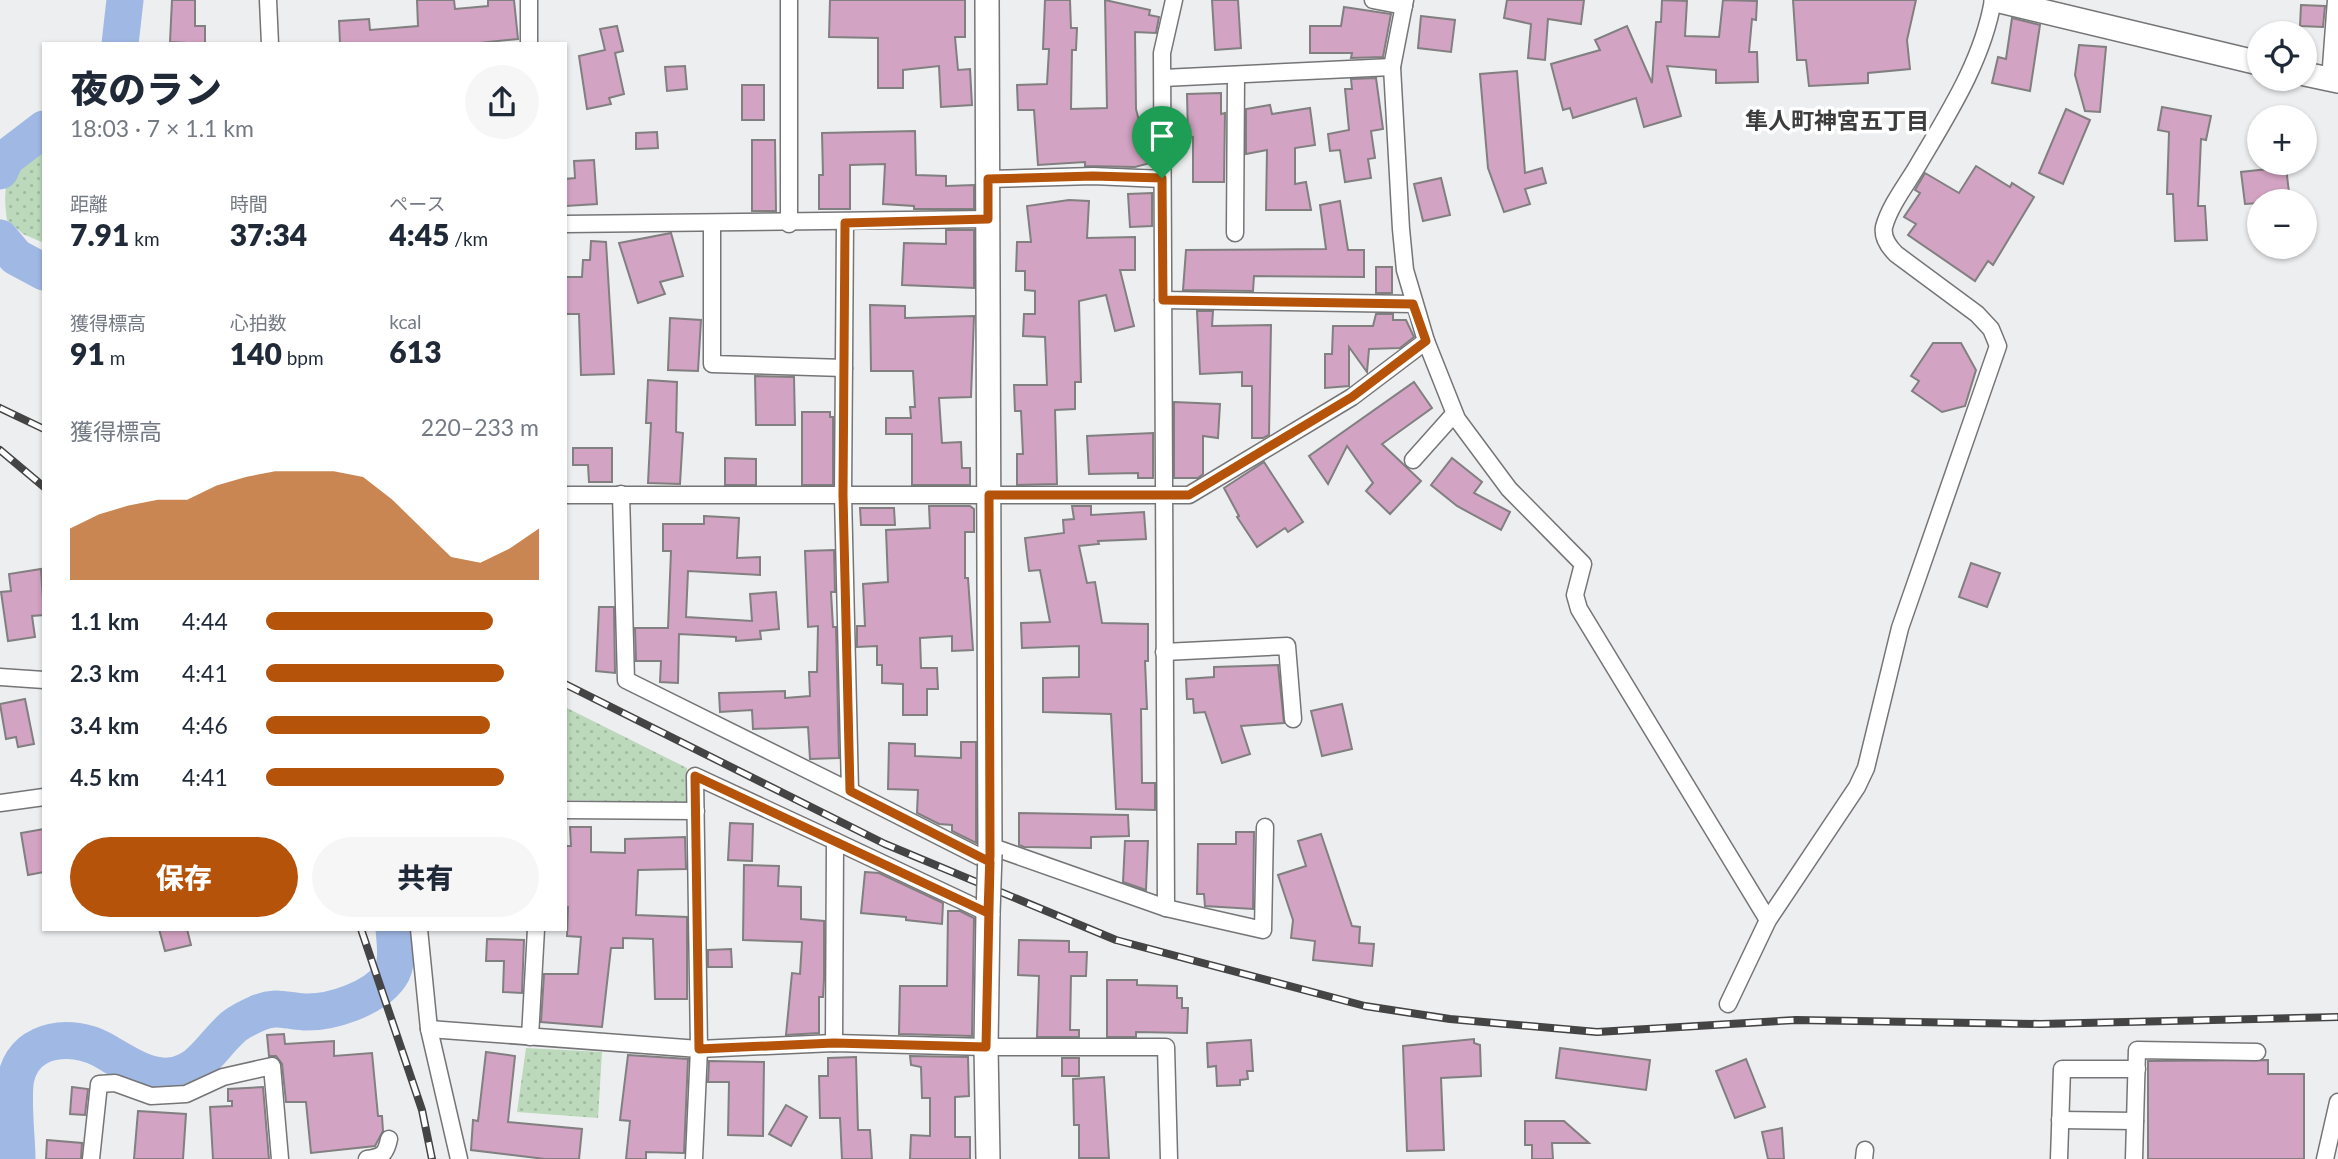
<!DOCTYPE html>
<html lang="ja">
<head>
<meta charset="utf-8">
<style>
  :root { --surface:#fff; --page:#f6f6f7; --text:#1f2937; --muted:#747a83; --accent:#b45309 }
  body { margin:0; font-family:Lato,"Noto Sans JP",sans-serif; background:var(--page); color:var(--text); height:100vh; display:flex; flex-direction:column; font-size:26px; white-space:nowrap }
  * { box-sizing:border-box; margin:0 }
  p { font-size:23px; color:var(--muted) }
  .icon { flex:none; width:38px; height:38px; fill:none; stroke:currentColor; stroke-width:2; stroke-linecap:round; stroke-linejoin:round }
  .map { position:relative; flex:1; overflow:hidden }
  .panel { position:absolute; left:42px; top:42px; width:525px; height:889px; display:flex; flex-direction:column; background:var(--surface); border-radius:0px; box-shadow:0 2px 5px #0004 }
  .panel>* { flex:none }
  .controls { position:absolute; left:2247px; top:21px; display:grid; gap:14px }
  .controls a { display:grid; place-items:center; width:70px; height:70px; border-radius:50%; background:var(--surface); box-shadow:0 2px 5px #0004; font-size:35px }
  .pin { position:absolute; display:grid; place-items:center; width:60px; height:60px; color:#fff; margin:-72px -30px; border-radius:50% 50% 50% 0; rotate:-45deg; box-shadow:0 0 7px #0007 }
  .pin .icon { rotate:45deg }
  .round { display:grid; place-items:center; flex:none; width:74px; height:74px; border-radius:37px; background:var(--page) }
  .overview { display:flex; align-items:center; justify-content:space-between; height:119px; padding:0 28px }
  h1 { font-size:38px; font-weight:800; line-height:52px }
  .stats { display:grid; grid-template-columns:repeat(3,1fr); gap:10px; height:119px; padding:7px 28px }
  .stats div { display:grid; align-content:center }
  .stats b { font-size:30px; font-weight:800 }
  .stats small { font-size:19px; font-weight:400 }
  .stats p { font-size:19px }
  .chart { height:196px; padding:14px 28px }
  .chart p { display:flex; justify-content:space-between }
  .chart svg { width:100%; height:126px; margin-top:7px; fill:var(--accent); opacity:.7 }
  .action { display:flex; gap:14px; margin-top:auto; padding:14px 28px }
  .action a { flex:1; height:80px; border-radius:42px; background:var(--accent); color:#fff; font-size:28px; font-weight:800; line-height:80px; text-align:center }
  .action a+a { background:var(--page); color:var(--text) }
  ul { padding:0 28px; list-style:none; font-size:23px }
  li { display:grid; grid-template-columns:112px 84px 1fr; align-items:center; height:52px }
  li i { height:18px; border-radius:9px; background:var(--accent) }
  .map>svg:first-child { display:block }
</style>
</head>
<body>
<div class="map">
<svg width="2338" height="1159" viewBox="0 0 2338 1159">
  <defs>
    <pattern id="park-dots" width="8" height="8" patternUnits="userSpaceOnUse" patternTransform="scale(1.75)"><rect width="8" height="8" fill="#bcd9bb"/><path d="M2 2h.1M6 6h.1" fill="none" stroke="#a2baa1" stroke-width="1.8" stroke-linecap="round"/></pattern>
  </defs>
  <rect width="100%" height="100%" fill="#edeeef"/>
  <!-- park -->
  <g fill="url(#park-dots)">
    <path d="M44,136V243L23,234L7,220C1,182 9,156 44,136Z"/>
    <path d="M565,707L687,768L688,803L565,800Z"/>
    <path d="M526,1048L602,1052L598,1118L517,1112Z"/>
  </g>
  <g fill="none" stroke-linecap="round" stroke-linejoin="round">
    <!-- river -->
    <g stroke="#a0b8e4" stroke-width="37">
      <path d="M120,44L125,0"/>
      <path d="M0,171L6,158L44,129"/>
      <path d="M0,238L16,257L44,272"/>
      <path d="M17,1159C17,1139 11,1091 17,1074C28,1037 72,1034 101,1049C121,1060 145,1078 169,1076C200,1073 211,1047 231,1029C237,1022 250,1017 258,1013C276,1005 286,1011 304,1012C331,1013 374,999 390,976C399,963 395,944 394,929"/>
    </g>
  </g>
  <!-- building -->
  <g fill="#d2a3c2" stroke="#817f80" stroke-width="2">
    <path d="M172,0H195V26H205V44L170,42Z"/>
    <path d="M417,0H454L455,9L488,6V0H514L518,39L469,44H340L339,21L369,19L370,30L418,26Z"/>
    <path d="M830,0H965V37H955L958,70L970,69L972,105L941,107L939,66L903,70V88H878V38L829,37Z"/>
    <path d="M1045,0H1070L1071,28H1077L1076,50H1072L1071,109L1107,108L1105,0L1150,10L1149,15L1159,17L1156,33L1135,32L1136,109L1150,163L1135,167L1085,166V162L1038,165L1034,110H1018L1017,85L1047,84L1049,49H1043Z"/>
    <path d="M1212,0H1238L1241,48L1215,50Z"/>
    <path d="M1507,0H1584L1581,24L1548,19L1545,60L1528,58L1531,24L1504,18Z"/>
    <path d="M1662,0L1687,1L1685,36L1719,37L1723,0L1757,1L1756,20L1752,19L1749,52H1757L1758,82L1716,83V70L1667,66L1681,116L1644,127L1636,98L1573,118L1570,108L1563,110L1551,64L1600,50L1595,40L1627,26L1652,83L1656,22H1661Z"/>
    <path d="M1793,0H1916L1907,40L1910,69L1868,73V83L1809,86L1806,60H1797Z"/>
    <path d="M2301,5L2325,6L2323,27L2300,26Z"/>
    <path d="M1344,7L1391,14L1383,57L1351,58L1352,53H1310V26H1341Z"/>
    <path d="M1421,16L1455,20L1451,52L1418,48Z"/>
    <path d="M2012,18L2040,25L2030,91L1992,83L1998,57L2006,59Z"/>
    <path d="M617,26L623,51L615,53L624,94L609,98L611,104L587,109L579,56L605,50L600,29Z"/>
    <path d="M2079,45L2106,47L2100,112L2085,111L2075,75Z"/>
    <path d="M685,66L687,89L667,91L665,67Z"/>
    <path d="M1517,71L1525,173L1542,168L1546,183L1525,189L1530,204L1504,212L1488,168L1480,74Z"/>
    <path d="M1376,78L1383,129L1371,131L1375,158L1368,159L1371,178L1345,182L1340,150L1330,151L1328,134L1349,130L1345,89H1352L1351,79Z"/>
    <rect x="742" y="85" width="22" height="35"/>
    <path d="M1221,93V114L1225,113L1224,182H1193V137L1188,138L1187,94Z"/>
    <path d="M1270,105L1272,114L1310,108L1315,145L1295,148V184L1306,182L1311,210H1266L1267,150L1246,154V109Z"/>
    <path d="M2162,107L2211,116L2206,140L2201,139L2198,206H2205L2207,240L2175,241L2173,194H2167L2169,132L2158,130Z"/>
    <path d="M2066,109L2090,120L2063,184L2039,173Z"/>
    <path d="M915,131L916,175L946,176V186L974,185V209H914V206L883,204L885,164L850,165V209H819V175H823L822,133Z"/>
    <path d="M657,132L658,148L636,149V133Z"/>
    <path d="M752,140H775L776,211H752Z"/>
    <path d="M594,160L597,204L566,206L565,179L575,178L574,161Z"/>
    <path d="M1976,166L2010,187L2012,183L2034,197L1993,265L1988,261L1975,281L1908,235L1916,224L1904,217L1920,193L1915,190L1925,173L1959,193Z"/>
    <path d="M2286,167L2290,201L2245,204L2241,172Z"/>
    <path d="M1441,178L1450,215L1423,221L1414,184Z"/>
    <path d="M1152,193V226L1130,227L1128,194Z"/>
    <path d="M1069,200L1089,201L1087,238L1135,237V270H1120L1134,326L1115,331L1106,295L1079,301L1081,382H1075V409L1055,410L1057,484L1017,485V454H1023L1021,411H1015L1014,385H1047L1045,337L1023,336L1024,314H1035V291L1025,290V271H1016L1017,242H1031L1027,206Z"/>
    <path d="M1340,201L1348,250H1364V277L1254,276L1253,291L1183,290L1186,250L1326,249L1320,205Z"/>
    <path d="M946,230H974V288L902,285L904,243L946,244Z"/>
    <path d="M671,233L683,276L660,282L665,294L638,303L619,243Z"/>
    <path d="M591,241L606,242L614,374L581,375L579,314H565V277H582L583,260H590Z"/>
    <rect x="1376" y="267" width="16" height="26"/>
    <path d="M870,305L905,306V318L974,316L971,397L939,398L942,443L961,442L962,468H970V485H912V434H886V418H911L910,407H915L913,371H871Z"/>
    <path d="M1197,311H1213L1212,326L1271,325L1269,435L1263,438H1252V386H1242V372L1200,374Z"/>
    <path d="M1376,314H1393V320H1406L1414,337L1400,348L1369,349L1367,372L1349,347V386L1325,388V354H1332L1333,326H1373Z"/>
    <path d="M670,318L701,320L698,371L668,370Z"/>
    <path d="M1933,343H1961L1976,370L1965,406L1942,412L1912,391L1919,381L1911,376Z"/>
    <path d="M755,376L794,377L795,425H756Z"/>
    <path d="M648,380L677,382L676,432L683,433L680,484L648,483L651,423H646Z"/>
    <path d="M1414,382L1432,408L1382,444L1421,481L1390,514L1366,491L1373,483L1347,446L1328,484L1309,456Z"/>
    <path d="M1174,402L1220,404L1218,438L1203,436V474L1198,478H1174Z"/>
    <path d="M802,412H830V417H833V485H802Z"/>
    <path d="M1153,433V478H1138V473L1089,474L1087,436Z"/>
    <path d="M573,448H612V482H589L588,465H573Z"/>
    <path d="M725,458L756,459V485H725Z"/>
    <path d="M1452,458L1482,482L1474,493L1510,512L1501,530L1457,506L1431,485Z"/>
    <path d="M1264,462L1303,522L1288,532L1285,528L1257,547L1237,517L1239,516L1224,488Z"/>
    <path d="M929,506H970L974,509V532H965V578H968L973,650L952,651V636L920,638L921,668H937L938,689H927V715H903V684L882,683V665H877V646L857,647V626H865L863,584L888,582L886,530L930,528Z"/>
    <path d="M1072,506H1091V515L1144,512L1146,539L1098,541L1099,544L1079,546L1087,583L1095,582L1102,623L1148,624V661H1145L1147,709H1141L1142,783H1155V810L1116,809L1111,714L1043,712V678L1079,677V646L1022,648L1021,623L1050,622L1040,570L1029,571L1025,538L1064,533L1063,520L1074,519Z"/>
    <path d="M860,508H894L895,525H861Z"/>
    <path d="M704,516L739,518L737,558L760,557V575L688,571L686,617L752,621L750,594L776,592L779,629L760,631L761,639L736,641V637L679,634L678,683L660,682L661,661H636L635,628H668L671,551H663V524H704Z"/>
    <path d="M834,550L835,592H831L833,627H836L839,758L810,759L808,727L753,729L752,710L720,712L719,693L785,691V698L810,696L809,672H817L818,626L808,627L805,551Z"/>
    <path d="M1971,563L2000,573L1987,607L1959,597Z"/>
    <path d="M41,569L44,615L32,616L35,637L8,641L1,592L11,591L9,574Z"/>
    <path d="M599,607H614L615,673L596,671Z"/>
    <path d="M1278,665L1284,723L1241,726L1250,754L1222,763L1205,712L1194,713L1193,699H1187L1186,679L1214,677V667Z"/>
    <path d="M25,699L34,744L18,747L16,737L6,739L0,704Z"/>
    <path d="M1342,704L1352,749L1322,756L1311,711Z"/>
    <path d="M961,742H976V843L952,831V825L939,824L917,813L918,790L888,789L889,743L915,744V756L961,758Z"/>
    <path d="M1019,813L1128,815L1129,836L1091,837V848L1024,847L1019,845Z"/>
    <path d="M730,823L753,824L752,861L728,860Z"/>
    <path d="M570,827H591V852L625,853V839L685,837L686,869L638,870L636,915L687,917V999H655L653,939L623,938V948H611L602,1027L541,1022L544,974H578L581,937L567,936L568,907H565V846H571Z"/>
    <path d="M44,829V872L28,875L21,833Z"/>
    <path d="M1236,832H1254L1253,909L1205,906L1204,894H1197L1198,844H1236Z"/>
    <path d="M1321,834L1352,926L1360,927L1359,943L1374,944L1372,966L1313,960L1315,941L1291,938L1293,920L1278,875L1306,866L1298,841Z"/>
    <path d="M1125,841H1148L1146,890L1123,882Z"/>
    <path d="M744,865L779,866L778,886L801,887V919L824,921V979L823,997H819V1033L786,1035L792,973L800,974L802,942L743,940Z"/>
    <path d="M865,872L879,873L943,903L942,924L906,920V917L861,913Z"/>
    <path d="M948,911H960L974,918L972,1036L899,1034L900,986H947Z"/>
    <path d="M159,929H187L191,945L165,951Z"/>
    <path d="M487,939L524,940L522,993L503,992L504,961H486Z"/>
    <path d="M1019,940L1069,941V952H1087L1086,976H1071L1070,1030H1079V1037H1037L1039,976L1018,975Z"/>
    <path d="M731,949L732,967H708V950Z"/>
    <path d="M1107,980H1137V985L1177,986V998H1182V1008H1188L1187,1033L1136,1032V1037H1107Z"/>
    <path d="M284,1034L285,1044L334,1041V1056L372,1053L378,1116H382L383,1131L375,1146L311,1153L306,1102H286L282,1064L276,1056H269L267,1035Z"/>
    <path d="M1474,1039V1043L1480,1045L1481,1076L1441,1078L1444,1150L1407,1151L1403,1046Z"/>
    <path d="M1251,1040L1253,1071H1247L1248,1079L1240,1080V1085L1217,1086L1216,1066L1208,1067L1207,1043Z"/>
    <path d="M1560,1048L1650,1060L1646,1090L1556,1078Z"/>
    <path d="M486,1052L515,1056L508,1122L582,1129L579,1159H545L471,1150L473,1120L478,1121Z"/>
    <path d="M628,1055L688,1059L684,1153L646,1152V1159H626L630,1121L620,1120Z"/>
    <path d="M910,1056L968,1057L969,1096L955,1097V1137H970V1159H910L911,1135L930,1136V1098H922L921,1067L911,1065Z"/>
    <path d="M856,1057L858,1130H870L872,1159H842L840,1118H820L819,1076H828V1058Z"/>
    <rect x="1062" y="1058" width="17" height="18"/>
    <path d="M1746,1059L1765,1107L1735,1118L1716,1071Z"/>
    <path d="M2268,1060V1074H2304V1159H2148V1061Z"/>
    <path d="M709,1061L764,1062L763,1136L728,1135L729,1082H708Z"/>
    <path d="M1104,1077L1109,1158H1079V1125H1074L1073,1079Z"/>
    <path d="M72,1087L88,1089L85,1115L70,1114Z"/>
    <path d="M263,1087L269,1159H213L210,1107L232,1106V1101H228V1089Z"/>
    <path d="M786,1105L807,1117L791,1146L769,1134Z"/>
    <path d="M138,1111L186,1114L183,1159H134Z"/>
    <path d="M1525,1121H1564L1589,1143H1552L1553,1159H1532V1145H1525Z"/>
    <path d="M1782,1128L1784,1159H1768L1762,1132Z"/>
    <path d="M47,1140L82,1143L81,1159H46Z"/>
  </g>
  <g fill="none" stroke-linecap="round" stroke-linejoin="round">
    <!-- street casing -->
    <g stroke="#757577" stroke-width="19">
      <g id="street">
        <path d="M268,0L270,44"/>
        <path d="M529,0V44"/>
        <path d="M789,0V224"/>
        <path d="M1373,0L1404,6"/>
        <path d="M1163,78L1392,67"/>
        <path d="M2330,80L2336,0"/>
        <path d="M988,179L1093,176L1162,179"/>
        <path d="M565,224L988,219"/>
        <path d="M712,224V364L844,368"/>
        <path d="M1235,233L1236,75"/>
        <path d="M1163,300L1413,304"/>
        <path d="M1426,341L1457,419L1509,489L1583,564L1575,595L1579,609L1768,920"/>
        <path d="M1413,460L1454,414"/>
        <path d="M621,494L626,680L850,791L843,495L845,223"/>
        <path d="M565,495H1189L1352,397L1426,341L1405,270L1401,229L1392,67L1405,0"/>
        <path d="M1164,652L1287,646L1293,719"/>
        <path d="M0,677L44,680"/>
        <path d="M850,791L990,862"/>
        <path d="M0,803L44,797"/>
        <path d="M565,810L696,811"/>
        <path d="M835,841L988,913"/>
        <path d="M990,846L1166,908L1162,53L1174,0"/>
        <path d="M1166,908L1263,930L1265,827"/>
        <path d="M419,929L429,1029L459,1159"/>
        <path d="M1728,1004L1768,920L1857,787L1866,768L1900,628L1998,346L1991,329L1977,314L1896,254C1889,247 1882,238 1884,227C1890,205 1907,184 1918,165C1948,114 1983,60 1993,0"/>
        <path d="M429,1029L699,1049L834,1043L986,1047H1166L1169,1159"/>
        <path d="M530,1037L536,929"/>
        <path d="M2060,1120L2135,1121"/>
        <path d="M91,1159L99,1084L115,1083L151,1096L186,1094L223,1077L272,1066L280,1159"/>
        <path d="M367,1159C382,1157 386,1154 389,1139"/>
        <path d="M694,1159L699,1049L695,776L835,841L834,1043"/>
        <path d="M1864,1159L1865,1150"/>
        <path d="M2059,1159L2062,1069H2137"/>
        <path d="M2134,1159L2137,1050L2257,1052"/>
        <path d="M2325,1159L2338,1102"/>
      </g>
    </g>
    <!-- secondary casing -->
    <g stroke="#757577" stroke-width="26">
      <g id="secondary">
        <path d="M987,0L990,854"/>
        <path d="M1996,0L2259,63"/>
        <path d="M2305,74L2338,81"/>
        <path d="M988,1159L986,1047L988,913"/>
      </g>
    </g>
    <!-- street -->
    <use href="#street" stroke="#fff" stroke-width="16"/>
    <!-- secondary -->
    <use href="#secondary" stroke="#fff" stroke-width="23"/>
    <!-- rail casing -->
    <g stroke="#444445" stroke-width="8">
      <g id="rail">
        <path d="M0,408L44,429"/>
        <path d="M0,450L44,487"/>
        <path d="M565,684L885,844L1116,940L1365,1006L1450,1019L1597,1032L1796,1020L2040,1024L2338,1017"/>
        <path d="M361,929L422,1110L432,1159"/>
      </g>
    </g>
    <!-- rail -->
    <use href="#rail" stroke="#fff" stroke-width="5" stroke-dasharray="16" stroke-linecap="butt"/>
    <!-- secondary-bridge casing -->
    <g stroke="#757577" stroke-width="26" stroke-linecap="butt">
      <path id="secondary-bridge" d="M988,913L990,854"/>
    </g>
    <!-- secondary-bridge -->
    <use href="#secondary-bridge" stroke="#fff" stroke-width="23"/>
  </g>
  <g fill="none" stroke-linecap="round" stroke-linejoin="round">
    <!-- route casing -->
    <g stroke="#fff" stroke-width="14">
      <path id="route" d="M1162,178L1093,176L988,179V219L845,223L843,495L850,791L990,862L986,1047L834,1043L699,1049L695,776L988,913L990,854L989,495H1189L1352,397L1426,341L1413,304L1163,300L1162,178"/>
    </g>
    <!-- route -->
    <use href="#route" stroke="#b45309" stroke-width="9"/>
  </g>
  <g text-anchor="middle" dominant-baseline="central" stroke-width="7" stroke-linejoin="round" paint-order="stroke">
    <!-- neighbourhood labels -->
    <g font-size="23" font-weight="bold" fill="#3d3d3e" stroke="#fff">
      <text x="1837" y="120">隼人町神宮五丁目</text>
    </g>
  </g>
</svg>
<div class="controls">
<a><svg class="icon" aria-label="locate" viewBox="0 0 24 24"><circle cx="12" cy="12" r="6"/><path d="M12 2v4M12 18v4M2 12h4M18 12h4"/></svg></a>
<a>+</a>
<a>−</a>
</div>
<div class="pin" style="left:1162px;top:178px;background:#1e9e55"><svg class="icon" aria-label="arrive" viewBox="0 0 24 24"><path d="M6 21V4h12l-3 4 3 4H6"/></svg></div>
<section class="panel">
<div class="overview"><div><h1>夜のラン</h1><p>18:03 · 7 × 1.1 km</p></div><a class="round"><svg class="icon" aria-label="share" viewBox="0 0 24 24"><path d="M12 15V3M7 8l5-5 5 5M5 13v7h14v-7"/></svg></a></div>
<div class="stats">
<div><p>距離</p><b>7.91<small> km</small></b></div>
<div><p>時間</p><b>37:34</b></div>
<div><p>ペース</p><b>4:45<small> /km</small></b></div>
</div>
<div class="stats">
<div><p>獲得標高</p><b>91<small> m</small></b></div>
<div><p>心拍数</p><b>140<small> bpm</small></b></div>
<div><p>kcal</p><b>613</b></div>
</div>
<div class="chart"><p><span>獲得標高</span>220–233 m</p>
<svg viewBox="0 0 160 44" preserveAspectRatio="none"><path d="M0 44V26L10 21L20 18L30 16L40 16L50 11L60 8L70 6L80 6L90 6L100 8L110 16L120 26L130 36L140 38L150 33L160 26V44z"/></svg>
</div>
<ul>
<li><b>1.1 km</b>4:44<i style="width:83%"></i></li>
<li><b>2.3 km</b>4:41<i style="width:87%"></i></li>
<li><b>3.4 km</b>4:46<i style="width:82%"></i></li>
<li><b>4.5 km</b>4:41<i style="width:87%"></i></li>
</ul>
<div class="action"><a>保存</a><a>共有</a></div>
</section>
</div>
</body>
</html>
